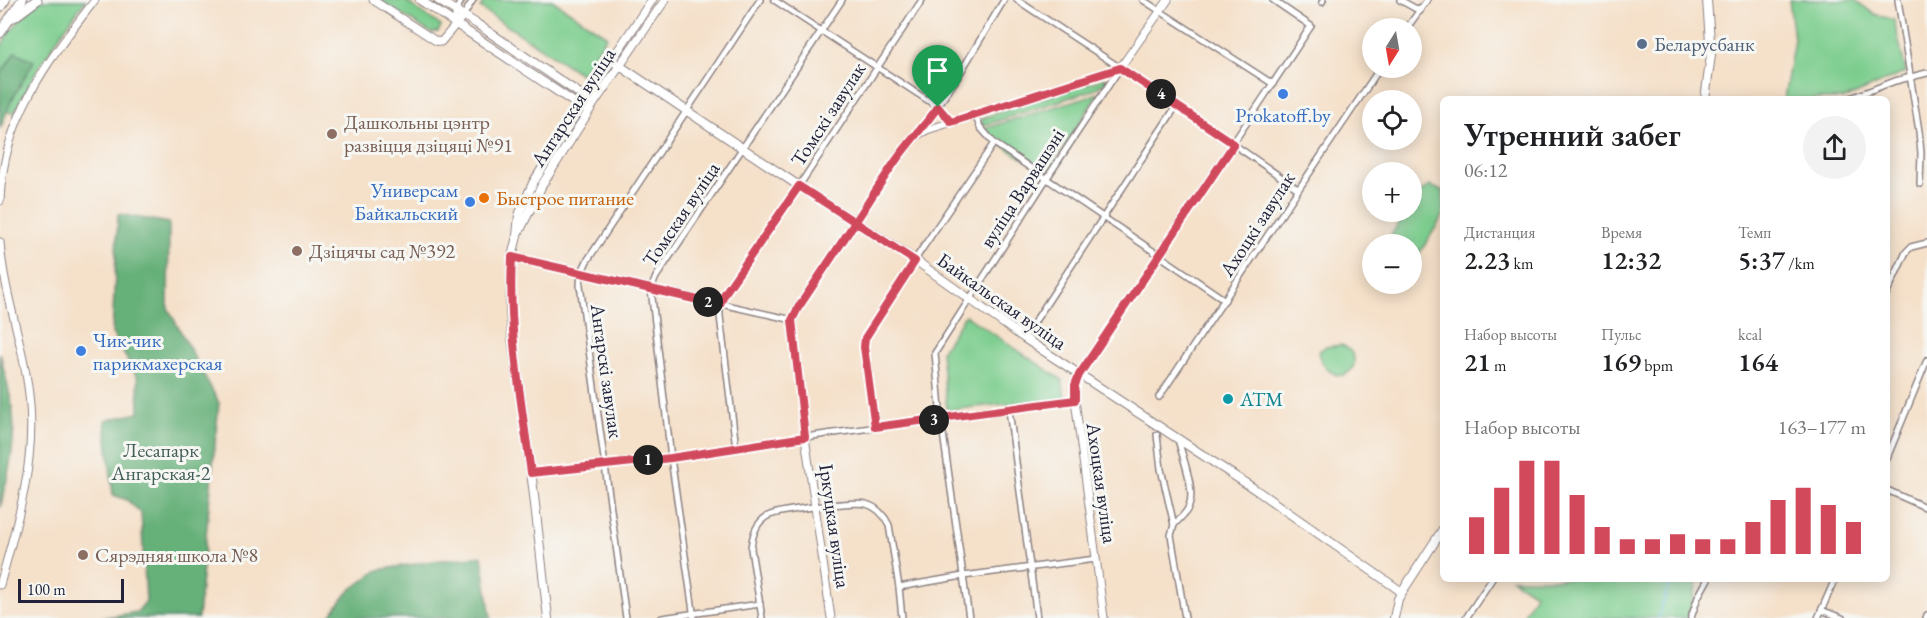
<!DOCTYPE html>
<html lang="ru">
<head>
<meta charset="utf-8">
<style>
  :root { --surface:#fff; --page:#f2f2f2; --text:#202124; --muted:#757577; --accent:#d1495b }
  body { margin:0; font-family:"EB Garamond",serif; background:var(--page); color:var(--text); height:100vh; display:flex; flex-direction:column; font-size:22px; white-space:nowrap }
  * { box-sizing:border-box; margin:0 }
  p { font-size:20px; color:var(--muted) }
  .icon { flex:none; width:33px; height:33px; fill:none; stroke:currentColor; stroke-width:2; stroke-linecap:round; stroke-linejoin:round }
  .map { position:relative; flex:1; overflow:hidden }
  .details { position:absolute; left:1440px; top:96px; width:450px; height:486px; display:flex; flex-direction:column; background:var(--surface); border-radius:9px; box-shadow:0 3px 15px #0003 }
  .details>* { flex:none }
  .needle { width:39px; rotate:191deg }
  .tools { position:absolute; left:1362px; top:18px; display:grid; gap:12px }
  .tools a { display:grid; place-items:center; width:60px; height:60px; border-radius:50%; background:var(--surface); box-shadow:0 3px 15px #0003; font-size:30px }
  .scale { position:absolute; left:18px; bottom:15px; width:106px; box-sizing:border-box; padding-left:6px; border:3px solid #22223b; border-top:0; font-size:16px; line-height:21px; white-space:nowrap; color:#22223b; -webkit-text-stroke:4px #f6f6f2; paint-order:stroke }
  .pin { position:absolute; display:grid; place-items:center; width:51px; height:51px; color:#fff; margin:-62px -26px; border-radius:50% 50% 50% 0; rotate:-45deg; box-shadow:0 0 6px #0007 }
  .pin .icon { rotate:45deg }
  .km { position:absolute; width:30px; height:30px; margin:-15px; border-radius:50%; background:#222; color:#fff; font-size:16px; line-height:30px; text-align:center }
  .round { display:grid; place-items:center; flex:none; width:63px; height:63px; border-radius:32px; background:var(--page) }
  .head { display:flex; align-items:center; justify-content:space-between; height:102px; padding:0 24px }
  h1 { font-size:33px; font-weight:600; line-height:45px }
  .stats { display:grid; grid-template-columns:repeat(3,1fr); gap:9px; height:102px; padding:6px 24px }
  .stats div { display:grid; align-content:center }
  .stats b { font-size:26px; font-weight:600 }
  .stats small { font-size:16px; font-weight:400 }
  .stats p { font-size:16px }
  .chart { height:168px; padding:12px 24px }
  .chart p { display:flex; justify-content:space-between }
  .chart svg { width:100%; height:108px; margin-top:6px; stroke:var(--accent); stroke-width:6 }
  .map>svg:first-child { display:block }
</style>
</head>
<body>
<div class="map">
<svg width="1927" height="618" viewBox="0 0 1927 618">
  <rect width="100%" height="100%" fill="#f6f6f2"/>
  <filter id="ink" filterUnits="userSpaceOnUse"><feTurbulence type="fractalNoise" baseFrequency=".0167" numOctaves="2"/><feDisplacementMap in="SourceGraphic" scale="12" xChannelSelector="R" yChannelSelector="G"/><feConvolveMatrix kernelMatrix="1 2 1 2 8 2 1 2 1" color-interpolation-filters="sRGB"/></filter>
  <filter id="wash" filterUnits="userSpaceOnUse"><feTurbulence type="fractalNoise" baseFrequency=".008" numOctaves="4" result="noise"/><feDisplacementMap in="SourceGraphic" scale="24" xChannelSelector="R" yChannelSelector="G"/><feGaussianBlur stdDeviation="1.35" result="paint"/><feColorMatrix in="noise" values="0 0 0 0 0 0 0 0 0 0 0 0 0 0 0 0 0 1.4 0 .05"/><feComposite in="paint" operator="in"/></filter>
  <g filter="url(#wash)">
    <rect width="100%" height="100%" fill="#f5e0c9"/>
    <!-- green -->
    <g fill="#7dcd8e" stroke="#507864" stroke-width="1.5">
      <path d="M40,0H86C59,35 33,73 14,113L6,111L33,61L15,53L0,75C0,68 0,59 0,52C2,36 28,11 40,0Z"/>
      <path d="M379,0H404L441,26L438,32L431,33Z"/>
      <path d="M485,0H552L607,36L582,75L480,8Z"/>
      <path d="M1789,0H1855L1874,14L1894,20L1906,72L1844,99H1784L1794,39Z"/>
      <path d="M1105,78L1108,81L1093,90L982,126V118Z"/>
      <path d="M1099,93L1048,171L1045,172L995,141L986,131V128Z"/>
      <path d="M1430,186L1443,191V216L1419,254L1412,258V244H1390L1391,235L1407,212H1412C1412,199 1419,191 1430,186Z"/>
      <path d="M965,315L1062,380L1065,398L947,410L941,352Z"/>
      <path d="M1341,345C1352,348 1360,363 1349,372C1336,383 1320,364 1318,352L1325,347Z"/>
      <path d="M1512,579H1698L1688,618H1522L1535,594Z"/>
    </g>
    <!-- forest -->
    <g fill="#66b079" stroke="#44695a" stroke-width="1.5">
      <path d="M15,52L34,61L12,99L0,129V75Z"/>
      <path d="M118,214L169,223L168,308L219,403L198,618H100L137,612L146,601L141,513L127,500L113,495L105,420L139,413L138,379L112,333Z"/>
      <path d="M0,353C4,373 11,393 13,414C16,440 7,482 0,508Z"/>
      <path d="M482,556L491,618H328L349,591L378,570L433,561Z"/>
    </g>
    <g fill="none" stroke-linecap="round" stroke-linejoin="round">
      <!-- stream -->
      <path stroke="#63bfe1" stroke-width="2" d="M1658,618L1671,579"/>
    </g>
  </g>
  <g filter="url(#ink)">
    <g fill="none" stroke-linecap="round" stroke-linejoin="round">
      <!-- minor casing -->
      <g stroke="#8c8182" stroke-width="8">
        <g id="minor">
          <path d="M774,0L938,107L951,122"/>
          <path d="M1017,0L1177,105L1298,189"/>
          <path d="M1143,0L1273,84"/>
          <path d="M1400,0L1420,11"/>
          <path d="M1898,0L1919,131L1921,153L1920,184"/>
          <path d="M1322,2L1323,0"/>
          <path d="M463,16L473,0"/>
          <path d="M455,23V11L462,0"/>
          <path d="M1407,28L1427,0"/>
          <path d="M1848,99L1895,81L1927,73"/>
          <path d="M975,115L980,127L994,143L1225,300"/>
          <path d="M919,133L956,80L1004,0"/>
          <path d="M512,257L793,320"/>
          <path d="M1887,293L1906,252L1911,247L1927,243"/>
          <path d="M1024,338L1177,105"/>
          <path d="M1079,375L1311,26L1273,0"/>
          <path d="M1159,397L1380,68"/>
          <path d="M1009,410L1037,618"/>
          <path d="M875,427L864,347L865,338L922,249L994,143"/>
          <path d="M1157,435L1161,469L1174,525L1171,535L1185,618"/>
          <path d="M736,448L720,316V305L725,293L799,186L922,0"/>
          <path d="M1887,458L1927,360"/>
          <path d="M531,473L671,458L805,437L1075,400"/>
          <path d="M1887,490L1927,508"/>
          <path d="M1174,525C1179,519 1187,513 1189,506C1196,490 1182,456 1178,439"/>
          <path d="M899,587L963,576L1096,559"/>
          <path d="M1821,610L1842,618"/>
          <path d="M626,618L580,285L581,274L587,261L760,0"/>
          <path d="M662,618L760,604"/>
          <path d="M694,618L671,458L651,289L656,277L842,0"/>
          <path d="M762,618L751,549C752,537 755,524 766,517C775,510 855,501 866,504C877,507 885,516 889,525L899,587L902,618"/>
          <path d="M969,618L941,419L935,353L1047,178L1120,68"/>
          <path d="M1466,618L1492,579"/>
          <path d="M1691,618L1698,597L1708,579"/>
          <path d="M1818,618L1835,579"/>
          <path d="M1926,618L1927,615"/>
        </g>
      </g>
      <!-- tertiary casing -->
      <g stroke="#8c8182" stroke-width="9">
        <g id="tertiary">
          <path d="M373,0L436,41L441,42L463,16"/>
          <path d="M0,201C3,118 47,62 95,0"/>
          <path d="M0,242C4,297 26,350 30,405C35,468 16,526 0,585"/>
          <path d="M1079,375L1075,385V400L1104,618"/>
          <path d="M831,618L805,437L793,331V320L798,308L898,157L916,136L927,130L1120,68L1168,0"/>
        </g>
      </g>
      <!-- secondary casing -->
      <g stroke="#8c8182" stroke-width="10">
        <g id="secondary">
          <path d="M420,0L581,107L585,108"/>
          <path d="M438,0L477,24L586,98L588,103"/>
          <path d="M611,60L799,186L915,260L1024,338L1256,490L1402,592"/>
          <path d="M1705,99L1711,55L1707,0"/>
          <path d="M520,230L542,185L594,103L665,0"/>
          <path d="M548,618L533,487L512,337L510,309L512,257L517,236L519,215L533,183L586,98L652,0"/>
          <path d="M1394,618L1398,599L1402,592L1443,529"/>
        </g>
      </g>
      <!-- trunk casing -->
      <g stroke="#8c8182" stroke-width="11">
        <g id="trunk">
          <path d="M0,7L5,0"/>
          <path d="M14,17L37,0"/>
          <path d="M0,33L22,0"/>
        </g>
      </g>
      <!-- minor -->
      <use href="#minor" stroke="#fff" stroke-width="5"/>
      <!-- tertiary -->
      <use href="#tertiary" stroke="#fff" stroke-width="7"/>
      <!-- secondary -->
      <use href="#secondary" stroke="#fff" stroke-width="8"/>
      <!-- trunk -->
      <use href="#trunk" stroke="#fff" stroke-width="9"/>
    </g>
  </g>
  <g fill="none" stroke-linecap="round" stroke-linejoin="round" filter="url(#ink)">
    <!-- route casing -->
    <g stroke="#fff" stroke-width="12">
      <path id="route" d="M938,107C925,125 910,141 897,159C880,183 865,208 848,233L798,308L792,320L805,437L671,458L531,473C521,400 508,331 512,257L720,305L725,293L799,186L855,222L915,261L865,338L864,347L875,427L1075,400V385L1079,375L1234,144L1120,68L951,122L938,107"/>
    </g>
    <!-- route -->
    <use href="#route" stroke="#d1495b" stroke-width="8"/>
  </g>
  <!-- markers -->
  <circle fill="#5c6f8a" stroke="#f6f6f2" stroke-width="2" cx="1642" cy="44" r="6"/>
  <g fill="#3f7fe0" stroke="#f6f6f2" stroke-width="2">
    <circle cx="1283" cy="94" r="6"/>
    <circle cx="470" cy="202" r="6"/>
    <circle cx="81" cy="351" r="6"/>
  </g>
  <g fill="#8d6e63" stroke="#f6f6f2" stroke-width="2">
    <circle cx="332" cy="134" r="6"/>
    <circle cx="297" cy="251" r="6"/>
    <circle cx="83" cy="555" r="6"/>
  </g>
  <circle fill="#e8710a" stroke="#f6f6f2" stroke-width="2" cx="484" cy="198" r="6"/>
  <circle fill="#0f9aa8" stroke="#f6f6f2" stroke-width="2" cx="1228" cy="399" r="6"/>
  <g text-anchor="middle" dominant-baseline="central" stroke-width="6" stroke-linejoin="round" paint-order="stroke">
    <!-- service labels -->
    <g font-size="20" fill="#4e5e75" stroke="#f6f6f2" text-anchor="start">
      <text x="1654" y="44">Беларусбанк</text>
    </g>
    <!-- street labels -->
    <g font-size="20" fill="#22223b" stroke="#f6f6f2">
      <text transform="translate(573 107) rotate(-57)">Ангарская вуліца</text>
      <text transform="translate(828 114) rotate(-57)">Томскі завулак</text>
      <text transform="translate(1022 188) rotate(-57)">вуліца Варвашэні</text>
      <text transform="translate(681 214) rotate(-56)">Томская вуліца</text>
      <text transform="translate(1257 224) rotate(-57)">Ахоцкі завулак</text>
      <text transform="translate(1002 301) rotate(35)">Байкальская вуліца</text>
      <text transform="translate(607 371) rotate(82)">Ангарскі завулак</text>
      <text transform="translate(1102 483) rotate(82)">Ахоцкая вуліца</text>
      <text transform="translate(835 526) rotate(82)">Іркуцкая вуліца</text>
    </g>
    <!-- shop labels -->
    <g font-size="20" fill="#366cbe" stroke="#f6f6f2">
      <text x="1283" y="115">Prokatoff.by</text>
      <text x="458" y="190" text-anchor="end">Универсам<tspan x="458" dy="23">Байкальский</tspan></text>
      <text x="93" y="340" text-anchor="start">Чик-чик<tspan x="93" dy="23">парикмахерская</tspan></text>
    </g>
    <!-- education labels -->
    <g font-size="20" fill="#785e54" stroke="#f6f6f2" text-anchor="start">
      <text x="344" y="122">Дашкольны цэнтр<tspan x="344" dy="23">развіцця дзіцяці №91</tspan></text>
      <text x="309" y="251">Дзіцячы сад №392</text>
      <text x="95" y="555">Сярэдняя школа №8</text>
    </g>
    <!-- food labels -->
    <g font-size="20" fill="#c56008" stroke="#f6f6f2" text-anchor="start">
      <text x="496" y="198">Быстрое питание</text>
    </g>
    <!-- culture labels -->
    <g font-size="20" fill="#0d838f" stroke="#f6f6f2" text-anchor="start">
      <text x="1240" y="399">АТМ</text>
    </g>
    <!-- park labels -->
    <g font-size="20" fill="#425e58" stroke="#f6f6f2">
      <text x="161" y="450">Лесапарк<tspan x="161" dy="23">Ангарская-2</tspan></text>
    </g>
  </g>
</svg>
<div class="tools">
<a><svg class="needle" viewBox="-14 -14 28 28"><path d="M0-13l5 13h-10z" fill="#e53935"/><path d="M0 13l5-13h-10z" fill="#757577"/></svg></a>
<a><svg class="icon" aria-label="locate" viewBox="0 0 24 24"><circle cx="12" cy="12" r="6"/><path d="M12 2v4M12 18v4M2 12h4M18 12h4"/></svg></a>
<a>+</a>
<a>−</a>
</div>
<div class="scale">100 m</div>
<div class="pin" style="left:938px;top:107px;background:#1e9e55"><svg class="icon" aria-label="arrive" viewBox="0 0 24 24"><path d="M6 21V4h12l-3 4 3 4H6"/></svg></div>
<b class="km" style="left:648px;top:460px">1</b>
<b class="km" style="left:708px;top:302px">2</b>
<b class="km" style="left:934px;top:420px">3</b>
<b class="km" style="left:1161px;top:94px">4</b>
<section class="details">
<div class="head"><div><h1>Утренний забег</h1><p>06:12</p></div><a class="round"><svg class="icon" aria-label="share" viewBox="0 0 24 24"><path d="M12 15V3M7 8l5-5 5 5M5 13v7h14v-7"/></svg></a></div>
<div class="stats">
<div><p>Дистанция</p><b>2.23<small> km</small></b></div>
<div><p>Время</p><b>12:32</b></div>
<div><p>Темп</p><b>5:37<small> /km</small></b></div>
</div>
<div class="stats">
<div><p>Набор высоты</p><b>21<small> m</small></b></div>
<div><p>Пульс</p><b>169<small> bpm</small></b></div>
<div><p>kcal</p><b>164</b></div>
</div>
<div class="chart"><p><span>Набор высоты</span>163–177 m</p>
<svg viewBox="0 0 160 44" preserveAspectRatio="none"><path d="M5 44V29M15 44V17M25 44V6M35 44V6M45 44V20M55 44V33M65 44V38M75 44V38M85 44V36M95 44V38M105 44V38M115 44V31M125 44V22M135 44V17M145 44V24M155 44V31"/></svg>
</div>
</section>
</div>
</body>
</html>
